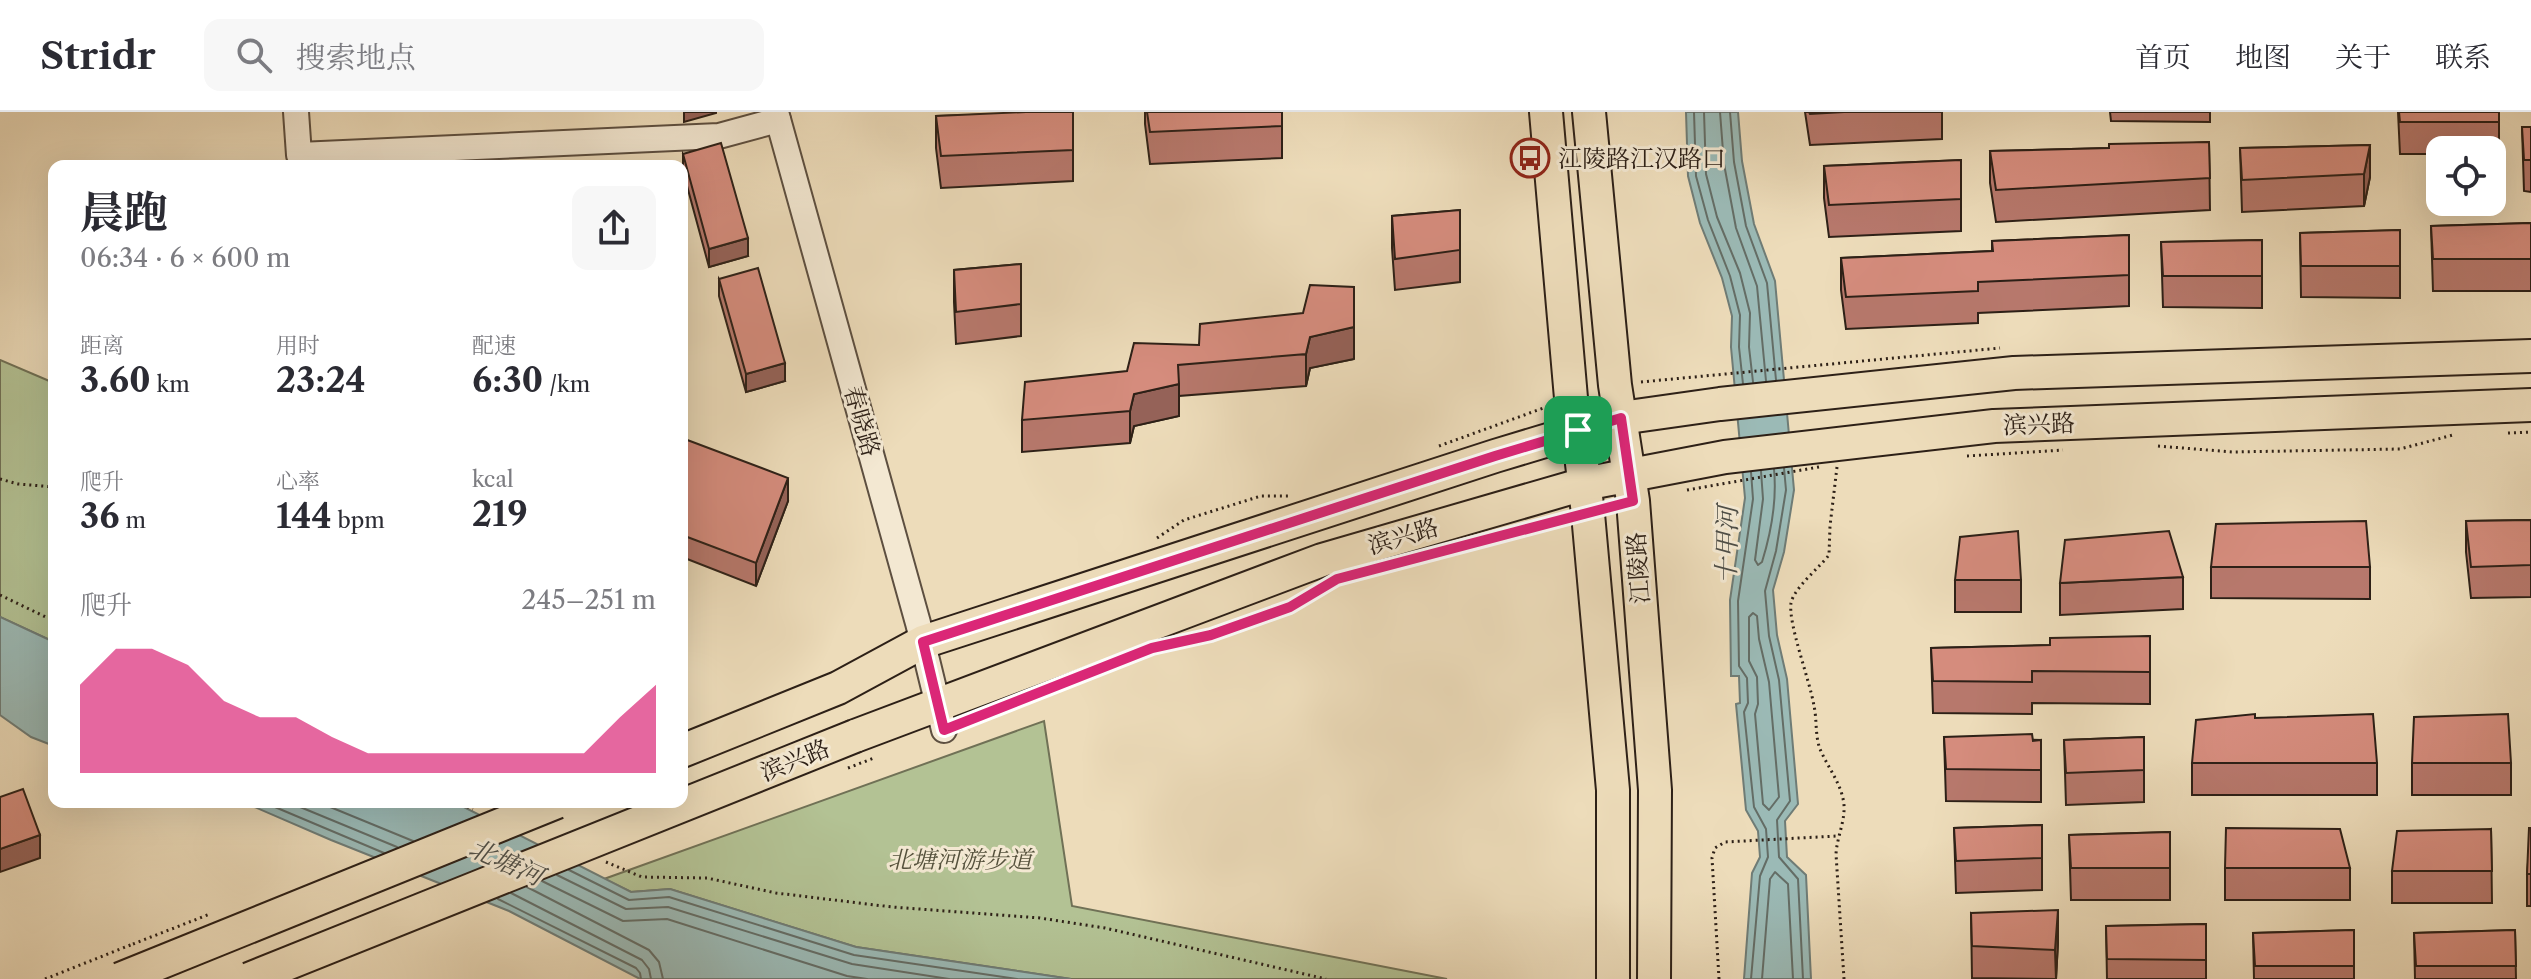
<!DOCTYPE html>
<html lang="zh">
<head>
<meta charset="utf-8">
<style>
  :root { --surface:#fff; --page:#f7f7f7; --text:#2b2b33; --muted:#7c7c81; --line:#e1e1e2; --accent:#db2777 }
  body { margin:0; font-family:"Libre Caslon Text","Noto Serif SC",serif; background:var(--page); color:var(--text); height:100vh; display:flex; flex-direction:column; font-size:30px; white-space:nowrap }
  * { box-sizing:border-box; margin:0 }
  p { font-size:26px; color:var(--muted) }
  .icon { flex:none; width:44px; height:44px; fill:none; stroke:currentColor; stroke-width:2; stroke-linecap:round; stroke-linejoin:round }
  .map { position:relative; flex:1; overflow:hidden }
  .panel { position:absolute; left:48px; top:48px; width:640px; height:648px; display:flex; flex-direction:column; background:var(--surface); border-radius:16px; box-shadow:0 8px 32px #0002 }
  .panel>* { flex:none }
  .fabs { position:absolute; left:2426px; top:24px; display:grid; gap:16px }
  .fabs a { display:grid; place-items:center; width:80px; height:80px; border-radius:16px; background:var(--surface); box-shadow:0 8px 32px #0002; font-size:40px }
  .pin { position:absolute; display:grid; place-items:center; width:68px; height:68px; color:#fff; margin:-34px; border-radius:16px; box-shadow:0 4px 12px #0006 }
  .round { display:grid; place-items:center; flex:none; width:84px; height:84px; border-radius:16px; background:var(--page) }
  .head { display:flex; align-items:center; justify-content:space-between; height:136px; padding:0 32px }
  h1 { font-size:44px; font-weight:700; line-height:60px }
  .metrics { display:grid; grid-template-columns:repeat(3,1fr); gap:12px; height:136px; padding:8px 32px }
  .metrics div { display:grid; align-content:center }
  .metrics b { font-size:34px; font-weight:700 }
  .metrics small { font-size:22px; font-weight:400 }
  .metrics p { font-size:22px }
  .chart { height:224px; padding:16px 32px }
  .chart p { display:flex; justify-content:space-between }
  .chart svg { width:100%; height:144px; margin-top:8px; fill:var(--accent); opacity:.7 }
  header { display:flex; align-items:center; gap:48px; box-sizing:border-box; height:112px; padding:0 40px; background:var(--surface); border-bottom:2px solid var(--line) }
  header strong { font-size:38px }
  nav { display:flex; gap:44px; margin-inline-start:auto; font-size:28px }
  .search { width:560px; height:72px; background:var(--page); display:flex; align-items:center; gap:20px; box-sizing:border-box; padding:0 28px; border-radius:16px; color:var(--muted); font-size:30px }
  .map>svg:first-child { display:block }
</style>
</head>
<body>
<header>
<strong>Stridr</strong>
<div class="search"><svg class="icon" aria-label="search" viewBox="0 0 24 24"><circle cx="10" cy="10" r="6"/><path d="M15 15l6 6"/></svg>搜索地点</div>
<nav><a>首页</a><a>地图</a><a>关于</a><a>联系</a></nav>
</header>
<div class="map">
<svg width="2531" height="867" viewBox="0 0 2531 867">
  <rect width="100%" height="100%" fill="#eddcba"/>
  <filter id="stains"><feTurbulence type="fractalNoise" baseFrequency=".0025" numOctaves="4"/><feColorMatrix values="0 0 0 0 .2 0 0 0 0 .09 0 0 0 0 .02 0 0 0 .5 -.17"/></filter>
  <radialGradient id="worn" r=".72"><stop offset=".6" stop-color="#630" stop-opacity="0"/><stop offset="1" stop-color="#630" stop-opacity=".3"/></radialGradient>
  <!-- green -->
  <g fill="#b3c294" stroke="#707156" stroke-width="2">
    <path d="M0,248L54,271V530L0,505Z"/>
    <path d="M1044,609L1072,794L1447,867H1071L856,835L670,777L631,780L604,767Z"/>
  </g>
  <!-- water -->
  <g fill="#9bbab6" stroke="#6f7c76" stroke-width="2">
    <path d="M1686,0H1738L1742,49L1754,112L1775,169L1794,378L1784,440L1773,478L1777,523L1787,567L1798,692L1785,709L1787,745L1806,763L1811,867H1744L1752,761L1760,745L1758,719L1746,698L1736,592L1740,591L1739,564H1731L1730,488L1745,386L1731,235L1732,204L1722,166L1700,111L1688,64Z"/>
    <path d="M0,505L54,530V634L31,625L0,603Z"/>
    <path d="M243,690H454L631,780L670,777L856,835L1071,867H640L509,799L331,728Z"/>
  </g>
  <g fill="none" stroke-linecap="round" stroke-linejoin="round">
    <!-- shore -->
    <g stroke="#646d66" stroke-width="2">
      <path d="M1694,0L1696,64L1708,108L1730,164L1740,203L1739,235L1743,272"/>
      <path d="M1704,0L1706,62L1717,105L1740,161L1750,201L1749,235L1753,270"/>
      <path d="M1720,0L1724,52L1736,116L1757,174L1766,269"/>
      <path d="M1730,0L1734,50L1746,114L1767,171L1776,268"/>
      <path d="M1784,356L1786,378L1776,439L1765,479L1769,524L1779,568L1790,689L1777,708L1779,745L1798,767L1803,867"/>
      <path d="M1761,359L1763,387L1755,448L1758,453L1762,450C1771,421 1777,388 1774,357"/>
      <path d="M1751,360L1753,387L1738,489L1739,554L1747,566L1748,591L1744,600L1754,695L1766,717L1768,745L1760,764L1751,867"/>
      <path d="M1753,501L1757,504L1759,527L1769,570L1779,685L1769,698L1763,692L1755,602L1758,592L1757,565L1749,549V505Z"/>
      <path d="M263,690L384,741"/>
      <path d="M288,690L397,735"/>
      <path d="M318,690L413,729"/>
      <path d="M569,758L629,788L669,785L854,843L1017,867"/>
      <path d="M557,763L626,797L668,795L852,852L949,867"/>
      <path d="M542,769L623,809L667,807L847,864L867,867"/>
      <path d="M527,775L649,838L659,850L663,867"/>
      <path d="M511,781L642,848L649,857L651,867"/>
      <path d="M498,787L636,856L640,861L641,867"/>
      <path d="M1762,867L1770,767L1775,760L1788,772L1793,867"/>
    </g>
    <!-- minor casing -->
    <g stroke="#5d4f40" stroke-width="28">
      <g id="minor">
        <path d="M296,0L299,43L719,24L778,8"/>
        <path d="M776,0L918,511L944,618"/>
      </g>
    </g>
    <!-- major casing -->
    <g stroke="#2d2017" stroke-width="36">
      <g id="major">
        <path d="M1546,0L1571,286L1578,318L1588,402L1613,678V867"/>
        <path d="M1589,0L1615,273L1633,389L1655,678L1654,867"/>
        <path d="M855,624L1322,448L1584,372L1725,345L1994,314L2531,293"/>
        <path d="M682,639L838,576L923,530L1495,344L1621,306L1720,292L2014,261L2531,244"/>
      </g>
    </g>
    <!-- path -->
    <g stroke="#2d2017" stroke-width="3" stroke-dasharray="2 4" stroke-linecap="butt">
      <path d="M1641,270L2000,236"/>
      <path d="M2508,321L2531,320"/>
      <path d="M1439,334L1549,294"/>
      <path d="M2158,334L2232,340L2400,337L2453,323"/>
      <path d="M1967,344L2063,338"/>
      <path d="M1837,355L1830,414L1829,443C1819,456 1794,476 1791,491C1788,512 1810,569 1814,594C1817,607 1815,624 1820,637C1828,656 1842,672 1844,693C1845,710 1837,725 1836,742L1844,867"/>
      <path d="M0,367L18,372L54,375"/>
      <path d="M1157,426L1184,408L1261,384H1288"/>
      <path d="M1486,428L1564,408"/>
      <path d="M0,483L54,509"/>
      <path d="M1180,530C1228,519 1276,503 1318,478"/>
      <path d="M848,656L874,646"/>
      <path d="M456,690L473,697"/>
      <path d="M606,750L642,765L707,766L776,781L892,795L1040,806L1105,816L1326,867"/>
      <path d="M45,867L133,832"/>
      <path d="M1719,867L1712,746L1715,736L1725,730L1837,724"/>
    </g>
    <!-- minor -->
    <use href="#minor" stroke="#f3e8d2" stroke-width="24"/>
    <!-- major -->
    <use href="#major" stroke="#eddcba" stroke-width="32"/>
    <!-- major-bridge casing -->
    <g stroke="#2d2017" stroke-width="36" stroke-linecap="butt">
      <g id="major-bridge">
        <path d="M120,867L557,690"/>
        <path d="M249,867L855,624"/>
      </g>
    </g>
    <!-- path-bridge -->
    <g stroke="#2d2017" stroke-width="3" stroke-dasharray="2 4" stroke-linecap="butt">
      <path d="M1687,378L1819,355"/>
      <path d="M133,832L210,802"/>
    </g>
    <!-- major-bridge -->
    <use href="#major-bridge" stroke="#eddcba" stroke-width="32"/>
  </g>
  <!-- wall -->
  <g fill="#b7786c" stroke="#2d2017" stroke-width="2">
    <path d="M1073,0V69L941,76L936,36V4Z"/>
    <path d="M1145,0H1282V46L1150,52L1145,12Z"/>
    <path d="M1805,0H1942V27L1810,33Z"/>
    <path d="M2110,0H2210V10L2111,9Z"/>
    <path d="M2398,0H2499V42H2492V38H2440V42H2400Z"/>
    <path d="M2522,15H2531V80L2524,79Z"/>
    <path d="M2209,30L2210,98L1996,110L1990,71V39L2109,36Z"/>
    <path d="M2370,33V65L2364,94L2242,100L2240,36Z"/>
    <path d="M683,42L748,144L709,155L683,59Z"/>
    <path d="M1961,48V119L1829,125L1824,86V54Z"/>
    <path d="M1460,98V170L1395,178L1392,136V104Z"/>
    <path d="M2531,111V179H2433L2431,114Z"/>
    <path d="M2400,118V186L2301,185L2300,121Z"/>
    <path d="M2129,123V194L1978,201V211L1846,217L1841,178V146L1992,139V129Z"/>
    <path d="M2262,128V196L2163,195L2161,130Z"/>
    <path d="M1021,152V224L956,232L954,190V158Z"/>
    <path d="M719,167L785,269L746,280L719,184Z"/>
    <path d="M1199,233L1354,247L1310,256L1306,274L1179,284V304L1134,314L1130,331L1022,340V308Z"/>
    <path d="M682,326L788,389L756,474L682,445Z"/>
    <path d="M2531,408V485L2471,486L2466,440V409Z"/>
    <path d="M2211,455H2370V487L2211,486Z"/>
    <path d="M2183,465V497L2060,503V471Z"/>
    <rect x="1955" y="468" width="66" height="32"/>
    <path d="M2150,524V592L2032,591V602L1933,601L1931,536L2050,533Z"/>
    <path d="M1944,625L2041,628V690L1946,689Z"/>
    <path d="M2144,625V690L2066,693L2064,628Z"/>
    <rect x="2192" y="651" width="185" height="32"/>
    <rect x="2412" y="651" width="99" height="32"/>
    <path d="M2042,713V778L1956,781L1954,716Z"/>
    <path d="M2531,716V794H2527V762Z"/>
    <path d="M2491,717L2492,791H2392V759Z"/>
    <path d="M2170,720V788H2071L2069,723Z"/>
    <rect x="2225" y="756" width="125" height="32"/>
    <path d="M1971,801L2058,830L2056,867L1972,866Z"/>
    <path d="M2206,812V867H2107L2106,814Z"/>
    <path d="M2354,818V867H2254L2253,821Z"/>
    <path d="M2515,818L2516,867H2415L2414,821Z"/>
  </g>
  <!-- shaded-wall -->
  <g fill="#956258" stroke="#2d2017" stroke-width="2">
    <path d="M684,0H716V1L684,10Z"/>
    <path d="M2370,33V65L2364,94V62Z"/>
    <path d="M748,126V144L709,155V137Z"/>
    <path d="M1354,215V247L1310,256L1306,274V242L1310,225Z"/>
    <path d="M785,251V269L746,280V262Z"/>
    <path d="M1179,272V304L1134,314L1130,331V299L1134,282Z"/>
    <path d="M788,366V389L756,474V451Z"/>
    <path d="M40,723V746L0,760V737Z"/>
    <path d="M2058,798V830L2056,867L2055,838Z"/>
  </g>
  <!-- building -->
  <g fill="#d58c7d" stroke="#2d2017" stroke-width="2">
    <path d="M1026,0H1073V38L941,44L936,4Z"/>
    <path d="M1147,0H1282V14L1150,20Z"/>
    <path d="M1809,0H1844L1810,2Z"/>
    <path d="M2399,0H2499V10H2400Z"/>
    <path d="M2522,15H2531V48H2524Z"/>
    <path d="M2209,30L2210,66L1996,78L1990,39L2109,36V32Z"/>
    <path d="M721,31L748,126L709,137L683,42Z"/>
    <path d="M2370,33L2364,62L2242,68L2240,36Z"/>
    <path d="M1961,48V87L1829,93L1824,54Z"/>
    <path d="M1460,98V138L1395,147L1392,104Z"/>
    <path d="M2531,111V147H2433L2431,114Z"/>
    <path d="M2400,118V154H2301L2300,121Z"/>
    <path d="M2129,123V163L1978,170V179L1846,185L1841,146L1993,139L1992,129Z"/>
    <path d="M2262,128V164H2163L2161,130Z"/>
    <path d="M1021,152V192L956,200L954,158Z"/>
    <path d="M758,156L785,251L746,262L719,167Z"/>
    <path d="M1310,173L1354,175V215L1310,225L1306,242L1178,253L1179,272L1134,282L1130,299L1022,308L1025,270L1127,259L1134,231L1199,233L1200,212L1303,201Z"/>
    <path d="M682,326L788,366L756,451L682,423Z"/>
    <path d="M2531,408V453L2471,455L2466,409Z"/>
    <path d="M2366,409L2370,455H2211L2216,412Z"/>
    <path d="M2018,419L2021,468H1955L1960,425Z"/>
    <path d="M2169,419L2183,465L2060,471L2065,428Z"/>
    <path d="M2150,524V560L2032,559V570L1933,569L1931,536L2050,533V526Z"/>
    <path d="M2255,602V606L2373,602L2377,651H2192L2196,608Z"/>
    <path d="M2508,602L2511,651H2412L2414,605Z"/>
    <path d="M2032,622L2033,629L2041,628V658L1946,657L1944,625Z"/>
    <path d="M2144,625V658L2066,661L2064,628Z"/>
    <path d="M23,677L40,723L0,737V685Z"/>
    <path d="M2042,713V746L1956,749L1954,716Z"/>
    <path d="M2226,716L2340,717L2350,756H2225Z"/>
    <path d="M2529,716H2531V762H2527Z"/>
    <path d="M2491,717L2492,759H2392L2397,719Z"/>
    <path d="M2170,720V756H2071L2069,723Z"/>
    <path d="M2058,798L2055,838L1972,834L1971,801Z"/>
    <path d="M2206,812V848L2107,847L2106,814Z"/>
    <path d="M2354,818V854H2255L2253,821Z"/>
    <path d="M2515,818L2516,854H2416L2414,821Z"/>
  </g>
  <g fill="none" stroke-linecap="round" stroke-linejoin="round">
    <!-- route casing -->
    <g stroke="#fff" stroke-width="16">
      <path id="route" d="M1621,306L1633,389L1337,467L1290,495L1211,523L1152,536L944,618L923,530L1495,344Z"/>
    </g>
    <!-- route -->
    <use href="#route" stroke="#db2777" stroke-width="10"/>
  </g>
  <!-- icons -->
  <defs>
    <g id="bus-ring" transform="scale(2)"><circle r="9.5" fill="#f3e8d2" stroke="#8f2418" stroke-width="1.5"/><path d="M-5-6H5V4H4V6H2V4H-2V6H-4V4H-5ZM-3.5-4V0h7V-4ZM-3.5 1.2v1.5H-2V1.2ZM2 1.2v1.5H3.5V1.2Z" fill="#8f2418"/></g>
  </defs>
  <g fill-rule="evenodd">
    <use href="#bus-ring" x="1530" y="46"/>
  </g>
  <g text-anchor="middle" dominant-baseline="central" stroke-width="6" stroke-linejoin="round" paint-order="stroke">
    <!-- poi labels -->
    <g font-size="24" fill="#2d2017" stroke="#f3e8d2" text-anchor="start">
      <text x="1558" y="46">江陵路江汉路口</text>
    </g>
    <!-- street labels -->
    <g font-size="24" fill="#2d2017" stroke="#f3e8d2">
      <text transform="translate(862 309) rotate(74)">春晓路</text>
      <text transform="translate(2039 312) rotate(-2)">滨兴路</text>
      <text transform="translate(1403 424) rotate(-16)">滨兴路</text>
      <text transform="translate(1638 456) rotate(-94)">江陵路</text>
      <text transform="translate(795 648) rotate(-22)">滨兴路</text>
    </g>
    <!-- park labels -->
    <g font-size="24" font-style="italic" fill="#55513c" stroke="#f3e8d2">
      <text x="960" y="747">北塘河游步道</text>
    </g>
    <!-- water labels -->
    <g font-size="26" font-style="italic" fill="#4e4e47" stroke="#f3e8d2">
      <text transform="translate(1727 433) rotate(-89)">十甲河</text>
      <text transform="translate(506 750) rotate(24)">北塘河</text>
    </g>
  </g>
  <rect width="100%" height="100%" filter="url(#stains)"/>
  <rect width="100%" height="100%" fill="url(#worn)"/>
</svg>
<div class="fabs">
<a><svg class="icon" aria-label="locate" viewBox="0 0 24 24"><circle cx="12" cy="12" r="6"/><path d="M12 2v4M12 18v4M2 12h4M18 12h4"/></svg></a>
</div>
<div class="pin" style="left:1578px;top:318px;background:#1e9e55"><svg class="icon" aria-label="arrive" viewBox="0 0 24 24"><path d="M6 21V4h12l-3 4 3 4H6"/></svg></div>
<section class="panel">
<div class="head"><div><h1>晨跑</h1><p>06:34 · 6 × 600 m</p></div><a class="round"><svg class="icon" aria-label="share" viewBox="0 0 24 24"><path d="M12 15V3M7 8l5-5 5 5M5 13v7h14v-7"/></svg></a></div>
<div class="metrics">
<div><p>距离</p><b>3.60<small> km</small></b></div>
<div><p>用时</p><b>23:24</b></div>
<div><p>配速</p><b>6:30<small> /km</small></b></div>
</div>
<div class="metrics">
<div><p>爬升</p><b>36<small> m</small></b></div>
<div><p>心率</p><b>144<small> bpm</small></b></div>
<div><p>kcal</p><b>219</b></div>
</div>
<div class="chart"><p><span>爬升</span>245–251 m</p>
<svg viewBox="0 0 160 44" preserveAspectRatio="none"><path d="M0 44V17L10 6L20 6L30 11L40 22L50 27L60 27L70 33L80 38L90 38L100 38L110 38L120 38L130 38L140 38L150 27L160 17V44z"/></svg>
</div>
</section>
</div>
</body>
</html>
